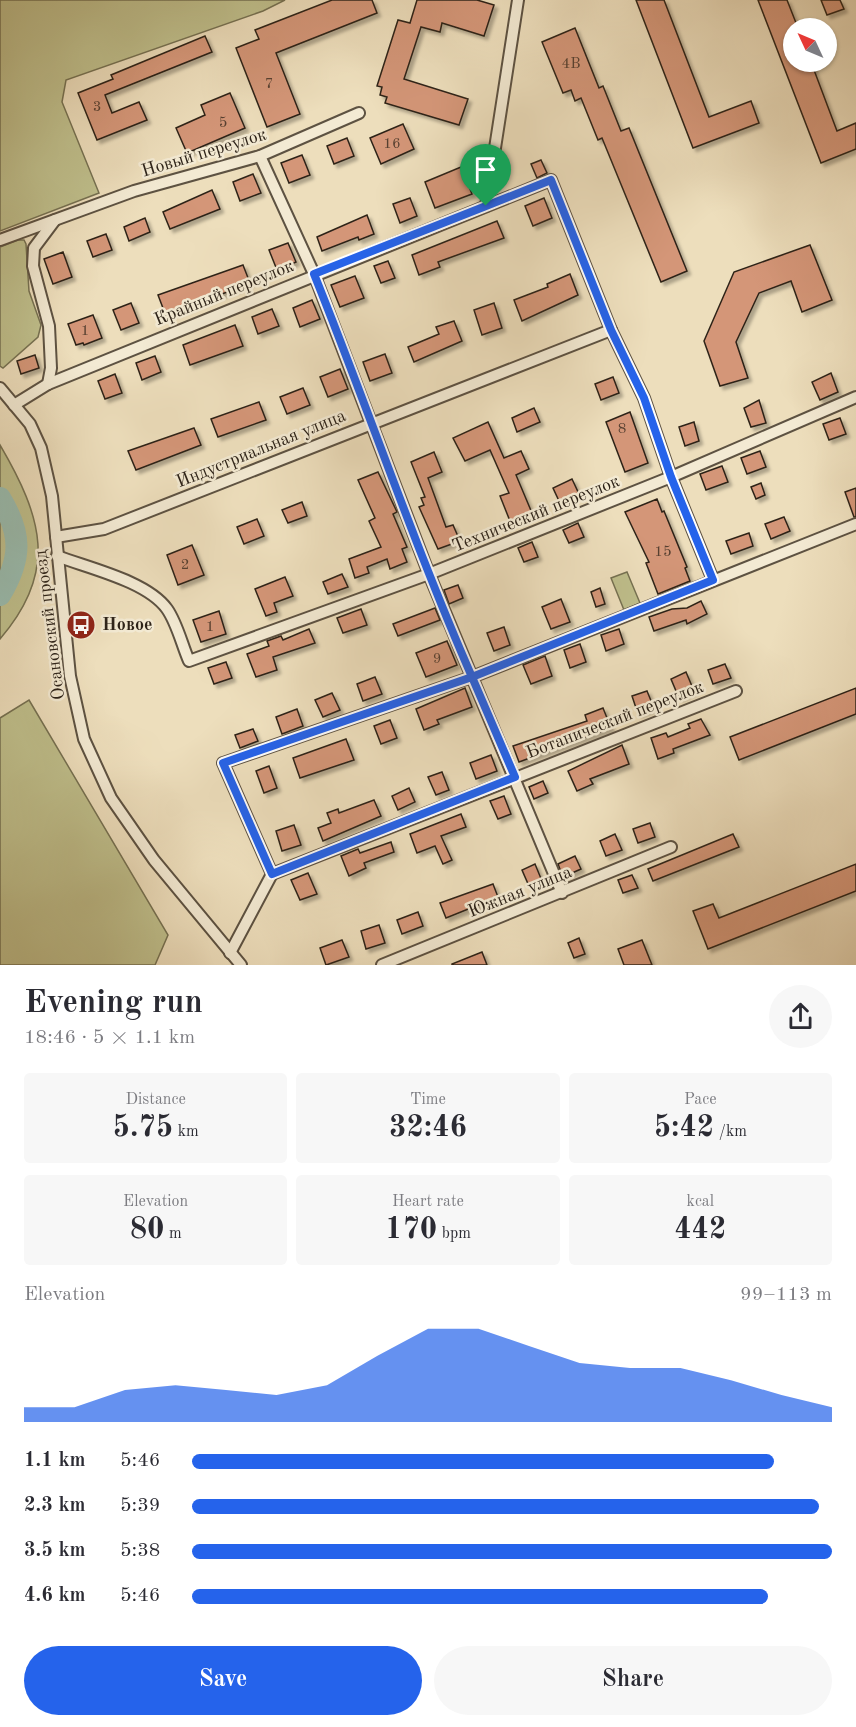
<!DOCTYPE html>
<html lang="en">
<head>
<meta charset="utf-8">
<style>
  :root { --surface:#fff; --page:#f7f7f7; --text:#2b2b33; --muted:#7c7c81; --accent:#2563eb }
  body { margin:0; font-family:"Old Standard TT",serif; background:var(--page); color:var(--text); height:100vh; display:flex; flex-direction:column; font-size:22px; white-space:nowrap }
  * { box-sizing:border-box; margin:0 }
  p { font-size:20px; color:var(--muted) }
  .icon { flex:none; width:33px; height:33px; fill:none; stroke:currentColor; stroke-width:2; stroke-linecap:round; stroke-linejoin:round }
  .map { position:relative; height:965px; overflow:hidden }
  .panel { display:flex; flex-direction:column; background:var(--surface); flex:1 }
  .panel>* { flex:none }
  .needle { width:39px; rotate:314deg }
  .buttons { position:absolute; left:783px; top:18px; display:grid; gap:12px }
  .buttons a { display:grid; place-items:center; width:54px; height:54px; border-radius:50%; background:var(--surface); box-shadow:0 2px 4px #0004; font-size:30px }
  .pin { position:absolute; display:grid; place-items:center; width:51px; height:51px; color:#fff; margin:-62px -26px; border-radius:50% 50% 50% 0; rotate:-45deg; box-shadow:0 0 6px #0007 }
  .pin .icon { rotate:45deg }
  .round { display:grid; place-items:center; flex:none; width:63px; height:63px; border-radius:32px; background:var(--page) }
  .headline { display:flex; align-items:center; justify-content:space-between; height:102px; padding:0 24px }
  h1 { font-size:33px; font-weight:700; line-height:45px }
  .stats { display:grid; grid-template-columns:repeat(3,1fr); gap:9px; height:102px; padding:6px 24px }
  .stats div { display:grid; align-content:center; border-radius:6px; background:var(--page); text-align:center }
  .stats b { font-size:30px; font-weight:700 }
  .stats small { font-size:16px; font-weight:400 }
  .stats p { font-size:16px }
  .chart { height:168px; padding:12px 24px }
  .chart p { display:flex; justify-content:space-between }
  .chart svg { width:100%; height:108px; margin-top:6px; fill:var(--accent); opacity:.7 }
  .action { display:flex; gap:12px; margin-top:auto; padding:12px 24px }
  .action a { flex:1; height:69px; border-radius:36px; background:var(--accent); color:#fff; font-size:24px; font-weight:700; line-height:69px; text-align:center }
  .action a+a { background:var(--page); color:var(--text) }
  ul { padding:0 24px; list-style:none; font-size:20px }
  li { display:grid; grid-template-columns:96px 72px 1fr; align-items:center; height:45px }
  li i { height:15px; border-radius:8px; background:var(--accent) }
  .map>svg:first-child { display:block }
</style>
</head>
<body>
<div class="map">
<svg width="856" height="965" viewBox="0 0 856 965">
  <defs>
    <filter id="shadow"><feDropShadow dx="3.5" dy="3.5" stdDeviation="1.5" flood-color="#0004"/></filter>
  </defs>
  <rect width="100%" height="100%" fill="#eddebc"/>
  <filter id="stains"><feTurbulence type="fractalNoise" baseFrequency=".00333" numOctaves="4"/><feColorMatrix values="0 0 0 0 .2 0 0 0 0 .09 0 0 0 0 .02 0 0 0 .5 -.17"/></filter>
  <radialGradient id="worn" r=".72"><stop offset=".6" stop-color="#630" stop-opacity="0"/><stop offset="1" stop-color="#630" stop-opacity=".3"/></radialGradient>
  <!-- green -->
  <g fill="#bfbf8c" stroke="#767152" stroke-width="1.5">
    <path d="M0,0H285L263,11L66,80L62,102L99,193L0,231Z"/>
    <path d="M18,240H24L26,244L29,291L41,325L38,337L3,368L0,366V247Z"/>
    <path d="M0,445C42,517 59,571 0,639Z"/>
    <path d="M627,572L640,603L624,610L611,578Z"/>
    <path d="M29,700L168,935L155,965H0V718Z"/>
  </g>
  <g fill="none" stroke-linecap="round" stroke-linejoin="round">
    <!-- river -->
    <path stroke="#99bcaf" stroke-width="22" d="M0,498C22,534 22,558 0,595"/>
  </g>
  <!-- building -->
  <g fill="#d49678" stroke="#2d2319" stroke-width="1.5" filter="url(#shadow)">
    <path d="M332,0H372L377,13L276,53L300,114L267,127L236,48L259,39L255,30Z"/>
    <path d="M417,0H477L494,5L484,36L442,23L440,32L421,27L404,79L468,99L459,125L385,103L387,97L380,95L382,87L377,86L398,20L410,23Z"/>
    <path d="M636,0H664L709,117L751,101L759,123L693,148Z"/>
    <path d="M758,0H787L798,28H794V62H811L837,131L856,123V149L821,163Z"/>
    <path d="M821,0H840L844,9L827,15Z"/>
    <path d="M575,28L599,88L603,86L621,131L629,128L687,271L661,282L602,138L598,140L581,98L575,101L571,90L563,93L542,42Z"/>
    <path d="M205,36L212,52L105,95L112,113L139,102L147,120L97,140L78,93L113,79L111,75Z"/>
    <path d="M230,93L245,128L187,153L176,128L205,115L201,105Z"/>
    <path d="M403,124L414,149L381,164L370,138Z"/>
    <path d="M347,138L354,156L334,164L327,146Z"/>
    <path d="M302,155L310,175L289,183L281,163Z"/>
    <path d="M541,160L547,173L537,178L531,164Z"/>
    <path d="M461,167L472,194L435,208L425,182Z"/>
    <path d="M253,174L261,193L240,201L233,182Z"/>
    <path d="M212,190L220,209L170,229L163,212Z"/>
    <path d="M410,198L417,216L400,223L393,204Z"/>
    <path d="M544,198L552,218L533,226L525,206Z"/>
    <path d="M367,215L374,234L359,240L358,237L322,251L317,237Z"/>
    <path d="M145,218L150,232L129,241L124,227Z"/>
    <path d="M497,221L504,238L438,262L440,267L419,275L412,255Z"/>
    <path d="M106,234L112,250L93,257L87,241Z"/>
    <path d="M288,243L296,262L277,270L269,250Z"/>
    <path d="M810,245L832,300L802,312L791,281L759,293L736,342L748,378L720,386L704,341L734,272Z"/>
    <path d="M63,252L72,277L53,284L44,259Z"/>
    <path d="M388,261L395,278L381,283L374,266Z"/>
    <path d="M243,265L250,283L166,316L158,295Z"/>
    <path d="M570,274L578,295L522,321L514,300L548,287L547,284Z"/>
    <path d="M355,276L364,298L340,307L331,285Z"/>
    <path d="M312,300L320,319L300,327L293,308Z"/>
    <path d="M131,303L139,323L121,330L113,310Z"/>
    <path d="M494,303L502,328L482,335L474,310Z"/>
    <path d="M272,309L279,326L258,334L252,317Z"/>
    <path d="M93,315L102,338L84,345L83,343L76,345L68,324Z"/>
    <path d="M454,321L462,341L414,362L408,347L439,334L436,327Z"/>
    <path d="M235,325L243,346L190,365L183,345Z"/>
    <path d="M385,354L392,373L370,381L363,362Z"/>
    <path d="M35,355L39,368L21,374L17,361Z"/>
    <path d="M155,356L161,372L142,380L136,363Z"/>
    <path d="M340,369L348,389L328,397L320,377Z"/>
    <path d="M831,373L838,392L820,400L812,382Z"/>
    <path d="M115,374L122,393L105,399L98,381Z"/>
    <path d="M613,377L619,393L601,400L595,384Z"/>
    <path d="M303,388L310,405L287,414L280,397Z"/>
    <path d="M759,400L766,423L751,427L744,408Z"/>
    <path d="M259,402L266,420L218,437L211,419Z"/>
    <path d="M534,408L540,422L517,432L512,418Z"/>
    <path d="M630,412L648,463L625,472L606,422Z"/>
    <path d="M840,418L846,434L829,440L823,424Z"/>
    <path d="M488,422L504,458L521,451L529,469L516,475L532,513L510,521L500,496L509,493L490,450L465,461L453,438Z"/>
    <path d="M694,422L699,441L685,446L679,427Z"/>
    <path d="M194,428L201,445L136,470L128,451Z"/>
    <path d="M760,451L766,467L747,474L741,458Z"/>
    <path d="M434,452L442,472L428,478L446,527L453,525L460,541L438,549L419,507L424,505L421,498L425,497L411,462Z"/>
    <path d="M722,466L728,482L706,490L700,474Z"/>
    <path d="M378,472L397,512L393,514L407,547L402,549L407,562L390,569L387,559L367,567L369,573L355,578L349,559L381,547L369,521L375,518L358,480Z"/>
    <path d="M572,479L579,494L560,503L553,488Z"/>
    <path d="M761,483L765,495L756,499L751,487Z"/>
    <path d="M856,488V517H854L845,492Z"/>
    <path d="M657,499L662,512L664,511L687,567L685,568L690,581L658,594L646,563L649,562L625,512Z"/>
    <path d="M302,502L307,516L288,523L282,510Z"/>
    <path d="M784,517L790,531L771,539L765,524Z"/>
    <path d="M257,519L264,536L244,544L237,527Z"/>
    <path d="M578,523L584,537L569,543L563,530Z"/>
    <path d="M749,533L753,546L731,554L726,541Z"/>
    <path d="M532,542L538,557L524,562L518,548Z"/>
    <path d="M192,545L204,575L178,585L167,555Z"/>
    <path d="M342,574L348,587L328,594L323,582Z"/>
    <path d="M285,577L293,596L274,603L277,612L266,616L255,589Z"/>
    <path d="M458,585L463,598L449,604L444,590Z"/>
    <path d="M600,588L605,604L596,607L591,592Z"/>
    <path d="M561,599L570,622L551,629L542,607Z"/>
    <path d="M701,601L707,614L687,624L686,620L654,631L649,617L672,609L687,608Z"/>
    <path d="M435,608L440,620L398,636L393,624Z"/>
    <path d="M361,609L367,625L343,633L337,618Z"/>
    <path d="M219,611L226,634L201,642L193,620Z"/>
    <path d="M504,627L510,645L494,651L487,633Z"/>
    <path d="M309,629L315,643L273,657L277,670L256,677L247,654L269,646L267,641L281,636L283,640Z"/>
    <path d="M619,629L624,644L606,651L601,635Z"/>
    <path d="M447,641L457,665L426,677L416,653Z"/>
    <path d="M580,644L586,662L570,668L564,650Z"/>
    <path d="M545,656L552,676L531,684L523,665Z"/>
    <path d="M226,662L232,678L214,684L208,668Z"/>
    <path d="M725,664L731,678L713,684L708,670Z"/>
    <path d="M686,672L694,691L679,698L671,679Z"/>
    <path d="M375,677L382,694L363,701L357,684Z"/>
    <path d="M465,688L472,707L437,720L439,724L424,730L416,709Z"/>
    <path d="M856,688V714L739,760L730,737Z"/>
    <path d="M647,691L654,708L638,714L632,696Z"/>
    <path d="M332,693L340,710L323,717L315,700Z"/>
    <path d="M603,708L611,728L519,762L513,746L587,721L585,715Z"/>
    <path d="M297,709L303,726L282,734L276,717Z"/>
    <path d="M701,719L710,735L673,749L674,753L658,759L651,738L666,733L668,737L690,728L688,724Z"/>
    <path d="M390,720L397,738L381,744L374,726Z"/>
    <path d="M253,729L258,741L240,748L235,735Z"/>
    <path d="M346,739L354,760L300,778L293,758Z"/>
    <path d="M622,745L629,764L590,779L593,784L577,791L568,771Z"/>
    <path d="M491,755L497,771L476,779L470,763Z"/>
    <path d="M269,766L277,788L264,793L256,771Z"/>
    <path d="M442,772L449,790L436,795L428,777Z"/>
    <path d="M543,781L548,793L534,799L529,787Z"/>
    <path d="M409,788L415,802L398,810L392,796Z"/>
    <path d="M504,796L511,814L498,819L490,801Z"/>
    <path d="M374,800L381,816L323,841L318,828L331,823L327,813L338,809L339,813Z"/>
    <path d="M461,814L466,827L441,836L452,860L443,864L435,846L417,853L410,834Z"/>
    <path d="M650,823L655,837L638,843L633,829Z"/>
    <path d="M294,825L301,845L282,851L276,831Z"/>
    <path d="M615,834L622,850L606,856L600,841Z"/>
    <path d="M733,834L739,847L653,881L648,869Z"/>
    <path d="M391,842L394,852L364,863L366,868L349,876L341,856L358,849L360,853Z"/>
    <path d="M575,856L581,869L563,877L558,864Z"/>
    <path d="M535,864L542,881L529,886L522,870Z"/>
    <path d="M856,864V891L708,949L693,911L713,904L719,918Z"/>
    <path d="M308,873L317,894L300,900L291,880Z"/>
    <path d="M632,875L638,888L623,893L618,880Z"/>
    <path d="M493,884L498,897L446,918L440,903Z"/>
    <path d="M418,912L423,926L402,934L397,920Z"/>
    <path d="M379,925L385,943L366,949L361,931Z"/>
    <path d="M579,938L585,954L574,958L568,943Z"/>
    <path d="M342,940L349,957L326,965L320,948Z"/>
    <path d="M642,940L652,965H624L618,949Z"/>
    <path d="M482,952L487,965H452V964Z"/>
  </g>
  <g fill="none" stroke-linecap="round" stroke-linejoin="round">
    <!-- minor casing -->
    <g stroke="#5d5242" stroke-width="14">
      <g id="minor">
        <path d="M260,156L314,274L429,574L562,893"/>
        <path d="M486,206L518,0"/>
        <path d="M0,240L134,191L260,156L359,113"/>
        <path d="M48,384L51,368L49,326L33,266L34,248L55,220"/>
        <path d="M0,388L30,424L41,448L52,496L70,676L84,739L111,798L154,860L241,965"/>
        <path d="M14,405L48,384L551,180L611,330L644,398L671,477L713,580"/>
        <path d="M56,537L104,529L611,330"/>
        <path d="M57,556C88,568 147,581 167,609C177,623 182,645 189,661L429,574L671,477L856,397"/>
        <path d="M272,874L736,691"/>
        <path d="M230,953L272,874L223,763L472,677L856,524"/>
        <path d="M382,965L671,847"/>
      </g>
    </g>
    <!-- minor -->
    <use href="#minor" stroke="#f3ead3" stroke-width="10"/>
  </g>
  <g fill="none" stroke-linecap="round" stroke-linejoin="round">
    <!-- route casing -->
    <g stroke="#fff" stroke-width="12">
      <path id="route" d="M486,206L314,274C368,408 414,545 472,677L223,763L272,874L515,777L472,677L713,580L671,477L644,398L611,330L551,180L486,206"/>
    </g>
    <!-- route -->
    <use href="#route" stroke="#2563eb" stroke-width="8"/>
  </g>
  <!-- icons -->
  <defs>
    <g id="bus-disc" transform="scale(1.5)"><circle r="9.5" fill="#8f2418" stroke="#f3ead3"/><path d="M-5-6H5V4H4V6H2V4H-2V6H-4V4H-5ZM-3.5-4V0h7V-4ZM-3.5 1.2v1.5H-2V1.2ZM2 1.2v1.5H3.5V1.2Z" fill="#fff"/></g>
  </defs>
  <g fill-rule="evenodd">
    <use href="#bus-disc" x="81" y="625"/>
  </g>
  <g text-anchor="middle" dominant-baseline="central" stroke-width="5" stroke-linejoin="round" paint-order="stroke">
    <!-- number labels -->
    <g font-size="15" fill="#574031">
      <text x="571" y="64">4В</text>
      <text x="269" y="84">7</text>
      <text x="97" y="107">3</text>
      <text x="223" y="123">5</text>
      <text x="392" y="144">16</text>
      <text x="85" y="331">1</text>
      <text x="622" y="429">8</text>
      <text x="663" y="552">15</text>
      <text x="185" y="565">2</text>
      <text x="210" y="627">1</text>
      <text x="437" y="659">9</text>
    </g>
    <!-- street labels -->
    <g font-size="18" fill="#2d2319" stroke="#f3ead3">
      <text transform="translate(204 153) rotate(-17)">Новый переулок</text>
      <text transform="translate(224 293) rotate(-22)">Крайный переулок</text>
      <text transform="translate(261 449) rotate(-22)">Индустриальная улица</text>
      <text transform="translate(536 514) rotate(-22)">Технический переулок</text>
      <text transform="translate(50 625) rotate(-97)">Осановский проезд</text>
      <text transform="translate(615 720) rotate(-21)">Ботанический переулок</text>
      <text transform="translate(520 892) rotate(-22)">Южная улица</text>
    </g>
    <!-- poi labels -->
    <g font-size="18" font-weight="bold" fill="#2d2319" stroke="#f3ead3" text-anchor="start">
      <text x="102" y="625">Новое</text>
    </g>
  </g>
  <rect width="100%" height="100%" filter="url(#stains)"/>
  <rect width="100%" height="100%" fill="url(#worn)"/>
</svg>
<div class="buttons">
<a><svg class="needle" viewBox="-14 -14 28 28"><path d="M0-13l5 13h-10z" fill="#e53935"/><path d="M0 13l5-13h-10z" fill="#7c7c81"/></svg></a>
</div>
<div class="pin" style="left:486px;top:206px;background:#1e9e55"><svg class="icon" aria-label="arrive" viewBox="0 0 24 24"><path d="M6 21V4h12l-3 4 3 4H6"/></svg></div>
</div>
<section class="panel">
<div class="headline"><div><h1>Evening run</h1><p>18:46 · 5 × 1.1 km</p></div><a class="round"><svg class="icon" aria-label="share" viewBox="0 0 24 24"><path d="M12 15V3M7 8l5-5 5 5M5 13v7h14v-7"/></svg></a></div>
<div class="stats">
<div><p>Distance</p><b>5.75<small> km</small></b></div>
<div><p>Time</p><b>32:46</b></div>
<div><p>Pace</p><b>5:42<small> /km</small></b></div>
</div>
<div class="stats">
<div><p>Elevation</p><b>80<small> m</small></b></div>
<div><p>Heart rate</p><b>170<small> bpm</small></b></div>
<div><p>kcal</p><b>442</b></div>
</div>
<div class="chart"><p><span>Elevation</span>99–113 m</p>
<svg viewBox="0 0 160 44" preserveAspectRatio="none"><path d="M0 44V38L10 38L20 31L30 29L40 31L50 33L60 29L70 17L80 6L90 6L100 13L110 20L120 22L130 22L140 27L150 33L160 38V44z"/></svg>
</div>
<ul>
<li><b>1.1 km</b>5:46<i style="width:91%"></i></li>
<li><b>2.3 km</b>5:39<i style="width:98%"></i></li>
<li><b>3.5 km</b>5:38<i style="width:100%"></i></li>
<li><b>4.6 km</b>5:46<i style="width:90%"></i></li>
</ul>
<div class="action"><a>Save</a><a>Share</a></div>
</section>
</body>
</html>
